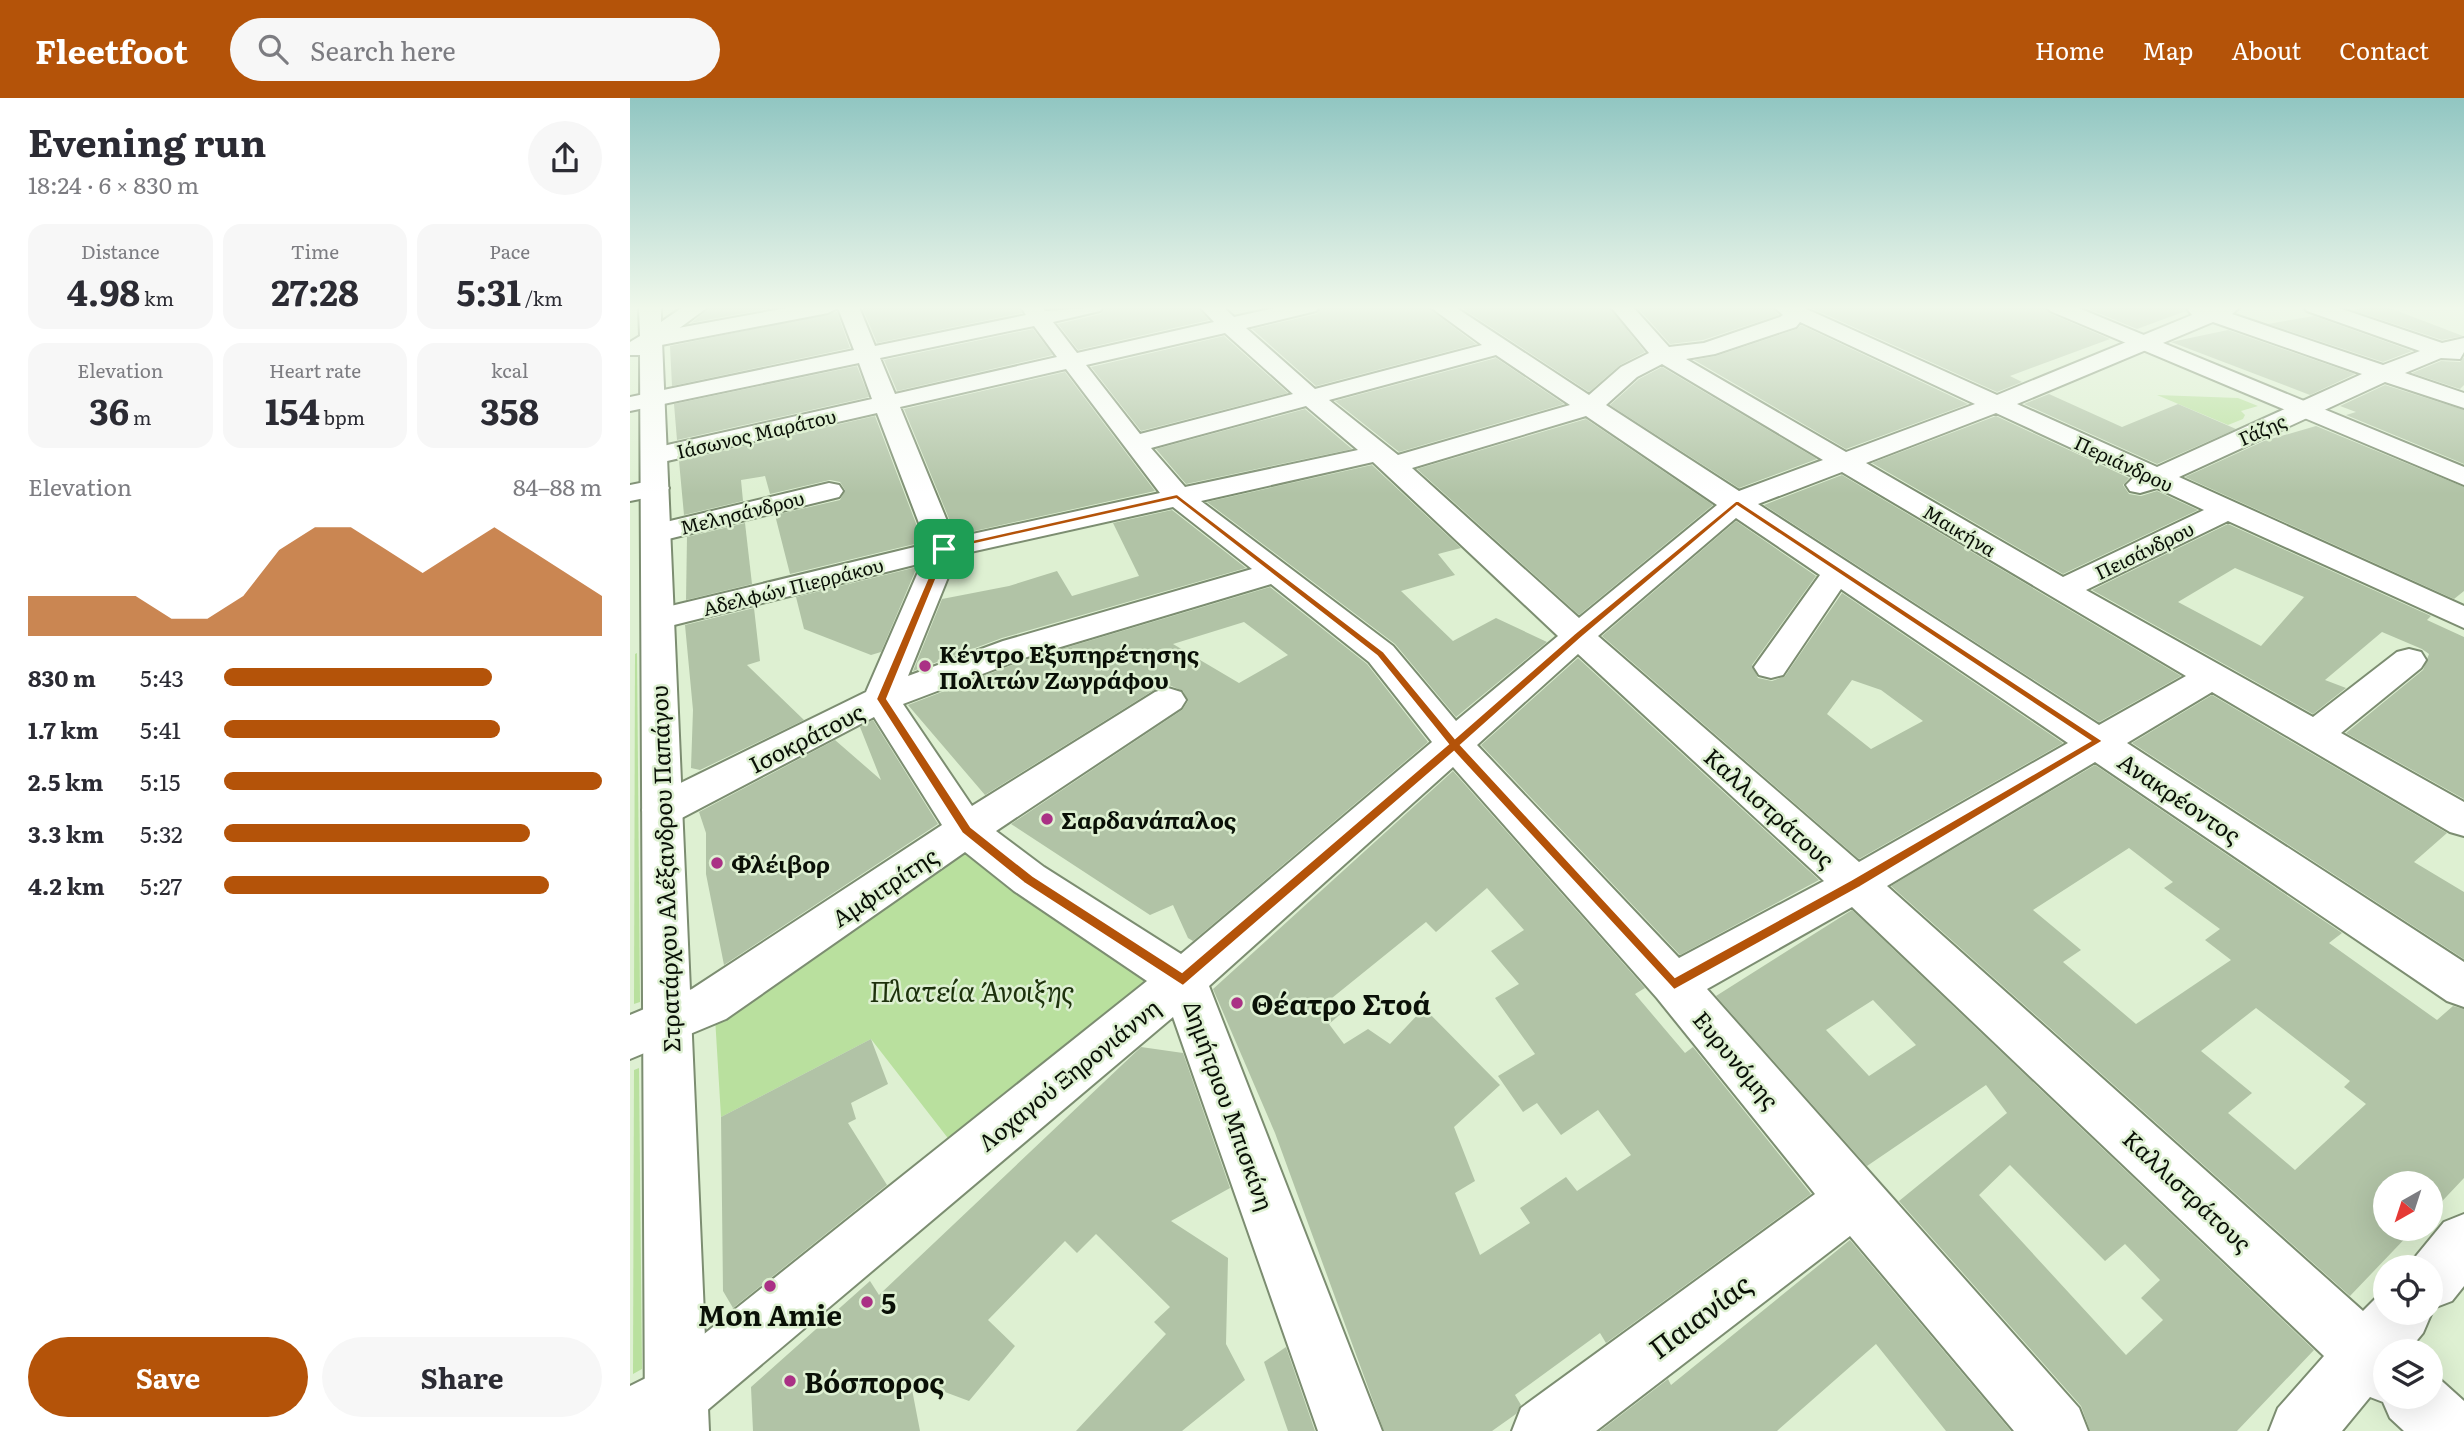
<!DOCTYPE html>
<html lang="en">
<head>
<meta charset="utf-8">
<style>
  :root { --surface:#fff; --page:#f7f7f7; --text:#2b2b33; --muted:#7c7c81; --accent:#b45309 }
  body { margin:0; font-family:Literata,serif; background:var(--page); color:var(--text); height:100vh; display:flex; flex-direction:column; font-size:26px; white-space:nowrap }
  * { box-sizing:border-box; margin:0 }
  p { font-size:23px; color:var(--muted) }
  .icon { flex:none; width:38px; height:38px; fill:none; stroke:currentColor; stroke-width:2; stroke-linecap:round; stroke-linejoin:round }
  .map { position:relative; flex:1; overflow:hidden }
  .side { display:flex; flex-direction:column; background:var(--surface); width:630px }
  .side>* { flex:none }
  .needle { width:46px; rotate:219deg }
  .controls { position:absolute; left:1743px; top:1073px; display:grid; gap:14px }
  .controls a { display:grid; place-items:center; width:70px; height:70px; border-radius:50%; background:var(--surface); box-shadow:0 7px 28px #0002; font-size:35px }
  .pin { position:absolute; display:grid; place-items:center; width:60px; height:60px; color:#fff; margin:-30px; border-radius:14px; box-shadow:0 4px 10px #0006 }
  .round { display:grid; place-items:center; flex:none; width:74px; height:74px; border-radius:37px; background:var(--page) }
  .summary { display:flex; align-items:center; justify-content:space-between; height:119px; padding:0 28px }
  h1 { font-size:38px; font-weight:700; line-height:52px }
  .figures { display:grid; grid-template-columns:repeat(3,1fr); gap:10px; height:119px; padding:7px 28px }
  .figures div { display:grid; align-content:center; border-radius:18px; background:var(--page); text-align:center }
  .figures b { font-size:35px; font-weight:700 }
  .figures small { font-size:19px; font-weight:400 }
  .figures p { font-size:19px }
  .chart { height:196px; padding:14px 28px }
  .chart p { display:flex; justify-content:space-between }
  .chart svg { width:100%; height:126px; margin-top:7px; fill:var(--accent); opacity:.7 }
  .cta { display:flex; gap:14px; margin-top:auto; padding:14px 28px }
  .cta a { flex:1; height:80px; border-radius:42px; background:var(--accent); color:#fff; font-size:28px; font-weight:700; line-height:80px; text-align:center }
  .cta a+a { background:var(--page); color:var(--text) }
  ul { padding:0 28px; list-style:none; font-size:23px }
  li { display:grid; grid-template-columns:112px 84px 1fr; align-items:center; height:52px }
  li i { height:18px; border-radius:9px; background:var(--accent) }
  header { display:flex; align-items:center; gap:42px; box-sizing:border-box; height:98px; padding:0 35px; background:var(--accent); color:#fff }
  header strong { font-size:33px }
  nav { display:flex; gap:38px; margin-inline-start:auto; font-size:24px }
  .search { width:490px; height:63px; background:var(--page); display:flex; align-items:center; gap:18px; box-sizing:border-box; padding:0 24px; border-radius:38px; color:var(--muted); font-size:26px }
  main { display:flex; flex:1; min-height:0 }
  .map>svg:first-child { display:block }
</style>
</head>
<body>
<header>
<strong>Fleetfoot</strong>
<div class="search"><svg class="icon" aria-label="search" viewBox="0 0 24 24"><circle cx="10" cy="10" r="6"/><path d="M15 15l6 6"/></svg>Search here</div>
<nav><a>Home</a><a>Map</a><a>About</a><a>Contact</a></nav>
</header>
<main>
<section class="side">
<div class="summary"><div><h1>Evening run</h1><p>18:24 · 6 × 830 m</p></div><a class="round"><svg class="icon" aria-label="share" viewBox="0 0 24 24"><path d="M12 15V3M7 8l5-5 5 5M5 13v7h14v-7"/></svg></a></div>
<div class="figures">
<div><p>Distance</p><b>4.98<small> km</small></b></div>
<div><p>Time</p><b>27:28</b></div>
<div><p>Pace</p><b>5:31<small> /km</small></b></div>
</div>
<div class="figures">
<div><p>Elevation</p><b>36<small> m</small></b></div>
<div><p>Heart rate</p><b>154<small> bpm</small></b></div>
<div><p>kcal</p><b>358</b></div>
</div>
<div class="chart"><p><span>Elevation</span>84–88 m</p>
<svg viewBox="0 0 160 44" preserveAspectRatio="none"><path d="M0 44V30L10 30L20 30L30 30L40 38L50 38L60 30L70 14L80 6L90 6L100 14L110 22L120 14L130 6L140 14L150 22L160 30V44z"/></svg>
</div>
<ul>
<li><b>830 m</b>5:43<i style="width:71%"></i></li>
<li><b>1.7 km</b>5:41<i style="width:73%"></i></li>
<li><b>2.5 km</b>5:15<i style="width:100%"></i></li>
<li><b>3.3 km</b>5:32<i style="width:81%"></i></li>
<li><b>4.2 km</b>5:27<i style="width:86%"></i></li>
</ul>
<div class="cta"><a>Save</a><a>Share</a></div>
</section>
<div class="map">
<svg width="1834" height="1333" viewBox="0 0 1834 1333">
  <rect width="100%" height="100%" fill="#def0d2"/>
  <!-- green -->
  <g fill="#b9e09e">
    <path d="M1527,297L1608,300L1628,308L1611,313L1615,317L1613,321L1598,327Z"/>
    <path d="M7,555L10,904L4,906L5,556Z"/>
    <path d="M330,753L527,882L324,1048L241,941L91,1019L85,919Z"/>
    <path d="M9,970L12,1271L3,1276L4,972Z"/>
  </g>
  <!-- building -->
  <g fill="#b1c3a6" fill-rule="evenodd">
    <path d="M81,209H146L61,225Z"/>
    <path d="M232,209H389L392,215L247,245Z"/>
    <path d="M475,209H568L579,222L448,252L428,226L471,216Z"/>
    <path d="M691,209H797L846,246L686,288L622,231L687,216Z"/>
    <path d="M830,209H979L1015,254L990,267L959,294Z"/>
    <path d="M1007,209H1141L1149,217L1073,242L1040,246Z"/>
    <path d="M1179,209H1415L1419,215L1480,241L1380,278L1392,284L1367,294Z"/>
    <path d="M1454,209H1557L1556,213L1507,231Z"/>
    <path d="M1737,209H1757L1833,238L1812,242L1722,212Z"/>
    <path d="M207,214L220,250L42,288L40,248Z"/>
    <path d="M1684,218L1782,253L1753,264L1638,226Z"/>
    <path d="M1171,227L1338,306L1216,351L1064,262L1086,258L1167,231Z"/>
    <path d="M403,231L423,257L267,293L254,262Z"/>
    <path d="M1598,232L1725,276L1680,297L1541,244Z"/>
    <path d="M594,238L658,295L511,333L461,269Z"/>
    <path d="M1834,259V287L1830,291L1782,275L1811,263L1830,264Z"/>
    <path d="M866,260L934,306L769,354L705,303Z"/>
    <path d="M227,268L239,299L47,342L44,306Z"/>
    <path d="M1032,269L1187,361L1109,390L980,307L1009,281Z"/>
    <path d="M435,274L525,393L340,434L324,433L274,311Z"/>
    <path d="M1755,287L1834,312V366L1716,317L1726,314L1710,308Z"/>
    <path d="M1419,296L1492,329L1548,306L1606,331L1527,366L1394,306Z"/>
    <path d="M675,311L722,351L556,386L526,351Z"/>
    <path d="M245,318L293,444L160,476L145,417L210,402L215,392L210,384L200,382L140,396L135,378L111,382L113,403L54,417L49,363Z"/>
    <path d="M1366,318L1499,380L1493,387L1499,396L1511,398L1527,393L1568,412L1433,476L1242,365Z"/>
    <path d="M956,321L1083,407L949,517L787,371Z"/>
    <path d="M1686,328L1834,389V493L1824,501L1555,379L1634,343Z"/>
    <path d="M742,367L831,450L808,456L825,477L771,493L823,543L866,520L917,544L826,619L765,546L577,404Z"/>
    <path d="M1212,377L1551,578L1469,624L1134,407Z"/>
    <path d="M542,412L616,470L372,540L283,573L312,501L379,488L427,473L442,498L509,478L483,425Z"/>
    <path d="M1106,423L1186,478L1122,567L1128,580L1142,583L1155,578L1212,495L1433,645L1229,761L972,538ZM1222,582L1251,592L1293,623L1241,651L1197,616Z"/>
    <path d="M115,425L122,486L56,502L57,439Z"/>
    <path d="M1598,426L1801,518L1797,522L1834,539V701L1716,635L1793,572L1799,556L1792,551L1752,534L1695,582L1716,590L1683,616L1462,492ZM1605,470L1674,499L1631,548L1548,504Z"/>
    <path d="M287,469L251,554L241,557L174,531L166,499Z"/>
    <path d="M640,489L737,566L798,644L563,843L558,840L543,807L520,817L381,726L552,612L558,603L553,593L539,587L524,592L355,697L278,607L398,561ZM614,524L658,557L609,585L543,546Z"/>
    <path d="M124,510L130,563L117,567L174,622L70,672L61,670L63,612L55,527Z"/>
    <path d="M948,560L1189,782L1050,857L851,647Z"/>
    <path d="M1582,597L1817,735L1784,764L1834,794V861L1502,645Z"/>
    <path d="M243,622L308,726L94,867L76,776V735L69,714L205,642L251,682L230,629Z"/>
    <path d="M1465,667L1712,835L1699,845L1807,922L1823,908L1834,911V1080L1801,1115V1085H1755V1130H1785L1720,1198L1261,788ZM1499,750L1543,784L1534,790L1590,831L1575,842L1601,862L1506,926L1433,864L1451,852L1403,812ZM1626,910L1720,983L1714,989L1736,1006L1665,1072L1598,1015L1622,995L1571,953Z"/>
    <path d="M823,673L1015,890L1005,896L1055,955L1063,949L1181,1096L976,1245L970,1235L885,1297L891,1307L886,1316L862,1333H754L645,1035L583,891ZM857,790L894,832L861,853L889,886L865,900L905,956L868,978L893,1014L907,1005L931,1037L968,1012L1001,1057L947,1093L936,1079L890,1110L900,1125L850,1157L825,1095L845,1083L824,1029L870,987L794,910L760,946L738,931L714,946L699,926L713,914L697,904L796,824L806,834Z"/>
    <path d="M1222,812L1684,1252L1607,1333H1460L1451,1308L1269,1103L1377,1015L1356,987L1237,1068L1086,898ZM1243,902L1286,947L1239,978L1196,932ZM1380,1067L1475,1163L1495,1146L1530,1182L1511,1200L1533,1222L1496,1257L1349,1097Z"/>
    <path d="M241,941L258,986L221,1005L226,1021L218,1025L257,1087L103,1210L93,1193L91,1019Z"/>
    <path d="M511,949L553,955L600,1090L541,1123L598,1160L596,1246L615,1282L552,1333H446L536,1236L524,1224L540,1209L466,1136L447,1155L435,1143L358,1222L385,1248L339,1303L280,1281L290,1333H123L121,1289L240,1183L249,1197Z"/>
    <path d="M1220,1142L1381,1333H1316L1246,1246L1147,1333H970L1038,1281L1041,1287Z"/>
    <path d="M656,1249L685,1333H658L634,1264Z"/>
  </g>
  <g fill="none" stroke-linecap="round" stroke-linejoin="round">
    <!-- street casing -->
    <g stroke="#7c8d71" stroke-width="4">
      <g id="street">
        <path d="M162,209H229L245,248L396,217L391,209H412L415,213L473,209L470,213L423,224L447,255L584,224L570,209H593L604,219L649,209H689L686,213L616,230L685,291L852,247L800,209H825L959,297L991,269L1019,255L981,209H1003L1039,249L1074,245L1150,219L1153,217L1144,209H1172L1367,297L1562,217L1558,212L1560,209H1610L1602,216L1753,267L1790,253L1677,213L1674,209H1706L1812,245L1834,240V254L1830,261L1811,260L1775,275L1834,295V310L1755,284L1549,379L1834,508V530L1598,423L1456,492L1683,619L1767,554L1779,551L1791,554L1796,562L1791,570L1711,635L1834,704V738L1820,734L1582,594L1497,645L1834,864V909L1817,903L1465,664L1257,788L1733,1213L1755,1191V1214H1801V1212L1802,1214L1793,1235L1778,1253H1755V1298H1801V1275L1804,1276L1834,1303V1333H1774L1760,1320L1753,1304L1740,1299L1712,1333H1639L1648,1310L1694,1258L1222,809L1077,891L1449,1310L1458,1333H1384L1220,1138L966,1333H882L891,1310L1185,1096L1027,900L823,669L579,888L752,1333H688L543,919L68,1320L44,1333H0V1288L24,1276L517,883L384,793L335,754L96,921L0,961V917L62,891L312,727L244,619L46,723L32,727L18,723L12,712L18,701L236,594L292,465L28,531L16,528L12,521L16,514L297,446L247,315L24,366L15,364L11,358L15,352L24,350L242,301L229,265L0,313V299L224,252L208,210L198,215L21,249L10,242L21,235ZM1170,224L1345,306L1216,354L1056,261L1085,256L1166,229ZM1583,224L1732,276L1527,369L1387,306ZM404,228L427,259L265,296L250,260ZM595,235L663,296L510,336L456,267ZM866,257L940,307L768,357L699,302ZM1032,266L1193,362L1109,393L976,307L1007,279ZM436,271L530,395L324,440L270,309ZM676,308L728,352L555,389L521,350ZM1366,315L1504,379L1496,387L1500,393L1510,395L1527,390L1574,412L1433,479L1236,365ZM956,318L1087,407L949,520L782,370ZM743,364L928,538L826,623L763,548L571,403ZM1212,374L1556,578L1469,627L1128,406ZM543,409L622,471L373,543L278,578L327,457ZM1106,420L1190,477L1124,569L1129,577L1141,580L1153,577L1211,491L1438,645L1229,764L968,538ZM641,486L739,564L802,644L551,856L414,769L366,733L551,610L556,602L551,594L538,590L525,594L342,708L273,606L397,559ZM948,556L1194,783L1049,860L847,647Z"/>
        <path d="M25,382L35,384L39,390L35,396L0,403V387Z"/>
        <path d="M199,385L209,387L213,393L209,399L26,444L15,441L11,435L15,429Z"/>
        <path d="M1834,1116V1188L1822,1203L1801,1211V1169H1777L1814,1124Z"/>
      </g>
    </g>
    <!-- secondary casing -->
    <g stroke="#7c8d71" stroke-width="4">
      <g id="secondary">
        <path d="M9,209H31V224L53,209H78L32,243L79,1333H15L10,257H0V244L10,238Z"/>
        <path d="M1417,209H1446L1834,369V387L1420,213Z"/>
      </g>
    </g>
    <!-- street -->
    <use href="#street" fill="#fff" fill-rule="evenodd"/>
    <!-- secondary -->
    <use href="#secondary" fill="#fff" fill-rule="evenodd"/>
  </g>
  <!-- sky -->
  <linearGradient id="sky" x2="0" y2="1"><stop stop-color="#91c6c2"/><stop offset="0.53" stop-color="#f0f8eb"/><stop offset="1" stop-color="#f0f8eb" stop-opacity="0"/></linearGradient>
  <rect width="1834" height="396" fill="url(#sky)"/>
  <!-- route -->
  <path fill="#b45309" stroke="#fff" stroke-width="2" fill-rule="evenodd" d="M547,396L754,554L825,640L944,536L1107,402L1473,643L1230,789L1044,892L824,654L553,888L394,785L332,735L246,601L311,449ZM546,401L747,558L818,646L552,874L403,778L341,729L257,601L318,452ZM1107,408L1460,643L1221,782L1045,879L831,647L951,540Z"/>
  <!-- markers -->
  <g fill="#aa3185" stroke="#def0d2" stroke-width="2.5">
    <circle cx="295" cy="568" r="7"/>
    <circle cx="417" cy="721" r="7"/>
    <circle cx="87" cy="765" r="7"/>
    <circle cx="607" cy="905" r="7"/>
    <circle cx="140" cy="1188" r="7"/>
    <circle cx="237" cy="1204" r="7"/>
    <circle cx="160" cy="1283" r="7"/>
  </g>
  <g text-anchor="middle" dominant-baseline="central" stroke-width="5" stroke-linejoin="round" paint-order="stroke">
    <!-- far-street labels -->
    <g font-size="19" fill="#0a1007" stroke="#def0d2">
      <text transform="translate(1632 331) rotate(-24)">Γάζης</text>
      <text transform="translate(126 335) rotate(-13)">Ιάσωνος Μαράτου</text>
      <text transform="translate(1494 365) rotate(25)">Περιάνδρου</text>
      <text transform="translate(112 414) rotate(-14)">Μελησάνδρου</text>
      <text transform="translate(1330 432) rotate(31)">Μαικήνα</text>
      <text transform="translate(1514 452) rotate(-26)">Πεισάνδρου</text>
      <text transform="translate(163 488) rotate(-14)">Αδελφών Πιερράκου</text>
    </g>
    <!-- poi labels -->
    <g font-size="23" font-weight="bold" fill="#0a1007" stroke="#def0d2" text-anchor="start">
      <text x="309" y="555">Κέντρο Εξυπηρέτησης<tspan x="309" dy="26">Πολιτών Ζωγράφου</tspan></text>
      <text x="431" y="721">Σαρδανάπαλος</text>
      <text x="101" y="765">Φλέιβορ</text>
    </g>
    <!-- street labels -->
    <g font-size="23" fill="#0a1007" stroke="#def0d2">
      <text transform="translate(176 639) rotate(-27)">Ισοκράτους</text>
      <text transform="translate(1550 699) rotate(34)">Ανακρέοντος</text>
      <text transform="translate(1140 709) rotate(42)">Καλλιστράτους</text>
      <text transform="translate(34 771) rotate(-92)">Στρατάρχου Αλέξανδρου Παπάγου</text>
      <text transform="translate(254 788) rotate(-34)">Αμφιτρίτης</text>
      <text transform="translate(1107 961) rotate(50)">Ευρυνόμης</text>
      <text transform="translate(438 976) rotate(-39)">Λοχαγού Ξηρογιάννη</text>
      <text transform="translate(600 1007) rotate(70)">Δημήτριου Μπισκίνη</text>
      <text transform="translate(1558 1092) rotate(43)">Καλλιστράτους</text>
    </g>
    <!-- near-park labels -->
    <g font-size="28" font-style="italic" fill="#1d310c" stroke="#def0d2">
      <text x="342" y="892">Πλατεία Άνοιξης</text>
    </g>
    <!-- near-poi labels -->
    <g font-size="28" font-weight="bold" fill="#0a1007" stroke="#def0d2" text-anchor="start">
      <text x="621" y="905">Θέατρο Στοά</text>
      <text x="251" y="1204">5</text>
      <text x="140" y="1216" text-anchor="middle">Mon Amie</text>
      <text x="174" y="1283">Βόσπορος</text>
    </g>
    <!-- near-street labels -->
    <g font-size="28" fill="#0a1007" stroke="#def0d2">
      <text transform="translate(1069 1217) rotate(-37)">Παιανίας</text>
    </g>
  </g>
</svg>
<div class="controls">
<a><svg class="needle" viewBox="-14 -14 28 28"><path d="M0-13l5 13h-10z" fill="#e53935"/><path d="M0 13l5-13h-10z" fill="#7c7c81"/></svg></a>
<a><svg class="icon" aria-label="locate" viewBox="0 0 24 24"><circle cx="12" cy="12" r="6"/><path d="M12 2v4M12 18v4M2 12h4M18 12h4"/></svg></a>
<a><svg class="icon" aria-label="layers" viewBox="0 0 24 24"><path d="M12 4l9 5-9 5-9-5zM3 14l9 5 9-5"/></svg></a>
</div>
<div class="pin" style="left:314px;top:451px;background:#1e9e55"><svg class="icon" aria-label="arrive" viewBox="0 0 24 24"><path d="M6 21V4h12l-3 4 3 4H6"/></svg></div>
</div>
</main>
</body>
</html>
